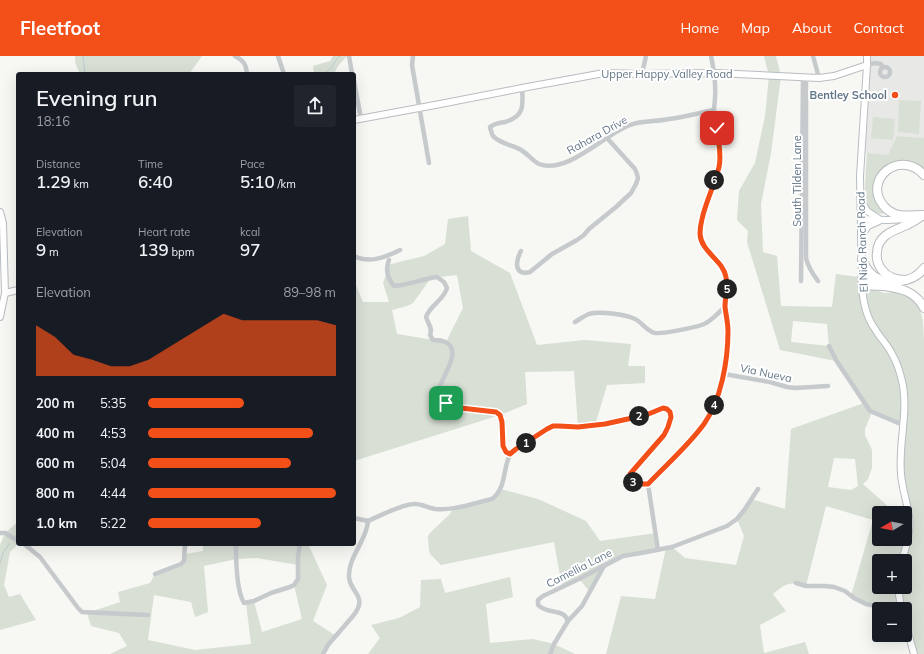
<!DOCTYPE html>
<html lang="en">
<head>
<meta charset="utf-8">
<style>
  :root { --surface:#171b24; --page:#20242c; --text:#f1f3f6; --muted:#9ea1a6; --accent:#f24f19 }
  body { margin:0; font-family:Mulish,sans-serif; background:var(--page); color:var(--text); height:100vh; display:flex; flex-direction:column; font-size:15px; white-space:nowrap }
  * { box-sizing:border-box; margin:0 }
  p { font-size:13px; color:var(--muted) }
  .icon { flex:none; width:22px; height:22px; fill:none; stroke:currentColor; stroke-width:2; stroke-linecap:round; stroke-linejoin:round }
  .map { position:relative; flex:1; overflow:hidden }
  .details { position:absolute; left:16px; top:16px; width:340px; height:474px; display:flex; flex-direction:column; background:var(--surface); border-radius:4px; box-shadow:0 4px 16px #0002 }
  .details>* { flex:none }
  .needle { width:26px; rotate:260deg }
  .tools { position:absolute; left:872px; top:450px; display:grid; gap:8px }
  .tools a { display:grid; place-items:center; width:40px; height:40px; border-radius:4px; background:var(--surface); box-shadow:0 4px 16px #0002; font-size:20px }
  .pin { position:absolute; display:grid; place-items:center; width:34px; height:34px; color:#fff; margin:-17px; border-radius:8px; box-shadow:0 2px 6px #0006 }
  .km { position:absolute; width:20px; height:20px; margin:-10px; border-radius:50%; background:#222; color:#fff; font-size:11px; line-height:20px; text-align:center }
  .round { display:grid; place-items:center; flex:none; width:42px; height:42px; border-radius:4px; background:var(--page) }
  .headline { display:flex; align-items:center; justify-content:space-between; height:68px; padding:0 20px }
  h1 { font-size:22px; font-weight:600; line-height:30px }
  .figures { display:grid; grid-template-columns:repeat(3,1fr); gap:6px; height:68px; padding:4px 20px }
  .figures div { display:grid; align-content:center }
  .figures b { font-size:17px; font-weight:600 }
  .figures small { font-size:11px; font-weight:400 }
  .figures p { font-size:11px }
  .chart { height:112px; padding:8px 20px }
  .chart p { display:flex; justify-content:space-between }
  .chart svg { width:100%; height:72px; margin-top:4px; fill:var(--accent); opacity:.7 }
  ul { padding:0 20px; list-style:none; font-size:13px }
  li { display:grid; grid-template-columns:64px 48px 1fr; align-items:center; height:30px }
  li i { height:10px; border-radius:5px; background:var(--accent) }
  header { display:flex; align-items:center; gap:24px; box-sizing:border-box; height:56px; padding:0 20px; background:var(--accent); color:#fff }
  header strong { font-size:19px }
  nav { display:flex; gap:22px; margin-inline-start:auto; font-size:14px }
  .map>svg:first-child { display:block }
</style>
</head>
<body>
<header>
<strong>Fleetfoot</strong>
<nav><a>Home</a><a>Map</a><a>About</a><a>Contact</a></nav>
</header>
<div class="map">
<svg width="924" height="598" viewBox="0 0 924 598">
  <rect width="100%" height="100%" fill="#f7f7f3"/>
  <!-- built -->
  <path fill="#e8e9e7" d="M867,0H924V82L898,80L888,99L861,97Z"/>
  <!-- green -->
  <g fill="#d8dfd4" fill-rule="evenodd">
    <path d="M75,0H202L189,18H80L75,6Z"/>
    <path d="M333,0H347L338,10L334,18H314L313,10L330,5Z"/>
    <path d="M764,0H776L781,20L771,97L761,148L763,196L777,200L781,250L832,251L836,218L858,221V234C864,234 869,233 874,234C878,234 881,237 886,237C890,237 894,235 898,236C901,236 904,238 907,240C924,250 923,266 924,284V598H918L905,566V553H890L866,548L851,540L873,464L826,450L806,530C789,525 786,527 773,538L786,555L760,569L764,597L805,586L809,598H606L621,540L655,543L666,492L672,491L685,502L736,509L744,480L737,463L751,443L785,453L791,373L864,347L836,305L780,294L747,186L748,175L737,164L739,135L755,107L765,60L769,20ZM793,265L827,268L829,290L791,286ZM872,356L903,369L904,435L908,455L891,453L863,428L868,423L872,412V394L865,379V373ZM834,402L855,403L858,430L851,434L828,431ZM879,457H905V483H879ZM879,505H905V531H879Z"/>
    <path d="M899,44L921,45L919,78L898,76Z"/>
    <path d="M873,61L895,63L893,84L871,82Z"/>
    <path d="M897,80L924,82V113C898,89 859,121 878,148C880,152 884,154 887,157C879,159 870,157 866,148C865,144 865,139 865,135C865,123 866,110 867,97L888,99Z"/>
    <path d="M468,160L471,195L510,217L537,289L585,284L631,288L628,310H645V327L607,329L595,369L578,371L574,315L525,316L527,348L500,359L354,405V224L363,246H389L383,227L387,215V209L424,200L445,188L448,163ZM457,219L463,252L446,286L397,278L392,254L407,250L413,247L431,222Z"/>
    <path d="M501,433L538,443L586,465L600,485L656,477L658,494L623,500L604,510L591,537L579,523L562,531L554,486L441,509L430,498L429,494L428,481L429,478L432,475L450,458L453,452L492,443Z"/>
    <path d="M18,466V488L10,496L4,529L9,541L20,538L36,564L0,574V489L5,477Z"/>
    <path d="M203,488H308L327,529L313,565L336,580L323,598H110L127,590L119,577L91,570L87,557L120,546L118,536L150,527L155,518L181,508L185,498L203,495ZM257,502L298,509V523L294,529L302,563L262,576L254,545L246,547L251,588L195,594L148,584L154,539L191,546L195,561L208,556L204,510L236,503Z"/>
    <path d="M510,521L513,541L486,548L490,587L533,583L554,588L575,598H368L380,582L371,569L399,562L420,551L421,524L441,523L445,537Z"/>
  </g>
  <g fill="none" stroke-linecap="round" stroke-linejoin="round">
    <!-- stream -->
    <g stroke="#bfcad0" stroke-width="1">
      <path d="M83,0L85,18"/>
      <path d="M323,17C334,14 332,6 340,0"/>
      <path d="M0,508L3,497L9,488"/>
    </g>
    <!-- secondary casing -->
    <g stroke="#b8bdc2" stroke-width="8">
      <g id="secondary">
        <path d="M867,0V9L860,120L862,230C863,245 866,261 875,273C880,282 888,289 892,298C896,305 899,313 901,321C910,353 898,386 901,418C902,432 907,446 909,460C911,476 906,490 902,505"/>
        <path d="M354,64L435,49L522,32L604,17L642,18L715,17L819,22L834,20L867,9"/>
        <path d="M862,146L867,155L879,163"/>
        <path d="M0,156L3,167L5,237L0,261"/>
        <path d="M861,163L887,164L909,163"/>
        <path d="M862,179L868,170L879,165"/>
        <path d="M5,237L18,234"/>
        <path d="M898,531L901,553"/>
        <path d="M905,566L914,598"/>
      </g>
    </g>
    <!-- highway casing -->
    <g stroke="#b8bcbf" stroke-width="10">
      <g id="highway">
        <path d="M923,159C914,159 904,161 895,158C890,156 886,153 883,149C863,124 899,92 924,119"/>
        <path d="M862,203C866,212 870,219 879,223"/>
        <path d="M862,222C882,224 910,232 924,212"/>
        <path d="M906,224C897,224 888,222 882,214C878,209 876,203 877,196C878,179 893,175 907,169C913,166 918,163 923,159"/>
        <path d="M862,230C870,229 877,230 884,230C901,232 916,236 924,252"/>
      </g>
    </g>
    <!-- street -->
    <g stroke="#c6cacd" stroke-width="4.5">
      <path d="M235,0C244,5 246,8 247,18"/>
      <path d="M278,0L284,18"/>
      <path d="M349,0L352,18"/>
      <path d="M413,0L412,9L429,107"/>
      <path d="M813,0L819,22"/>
      <path d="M867,9L875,7L881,8L883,12"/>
      <circle cx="885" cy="16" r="5"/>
      <path d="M642,18L646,0"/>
      <path d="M806,22V202C808,211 812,217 818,225"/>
      <path d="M354,25L361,63"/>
      <path d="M522,32C523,49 525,60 505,66C500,67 495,67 490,71C491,74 491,77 493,80C498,86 510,89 517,92C526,95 531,104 539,108C567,119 605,78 630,69C643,64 656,66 669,63C684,61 699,57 714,54"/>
      <path d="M521,195C516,204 513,220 530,216L552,198L577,184L584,179L589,173L616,151L631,137L636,128L638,122L637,118L635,113L607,82"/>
      <path d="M354,200C369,208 386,201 400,194"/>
      <path d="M389,204C385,214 388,223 394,230C409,229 422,223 437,221L444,226L447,232C444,244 430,249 426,261C428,268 433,272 430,279L433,284C437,284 442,284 445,286C463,293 443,320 440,330C439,334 440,338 442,342C452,359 484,349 500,359L501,366L503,390L506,396L510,398"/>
      <path d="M801,225L803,22"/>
      <path d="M575,266C580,263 584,260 589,258C599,255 625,258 635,263C642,266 646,275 655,277C662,278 700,271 706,267C713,263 719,256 725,251"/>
      <path d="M829,290L836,304L870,355L903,369"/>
      <path d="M724,318L770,326L787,331L795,332L828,330"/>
      <path d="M354,462L368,465"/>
      <path d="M368,465C379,460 403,448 414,448C421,447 428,452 435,453C452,455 475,447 492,443C510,429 500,404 516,393C524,387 543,374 552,371C561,368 571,371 579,370C595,369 609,367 624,363C631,362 638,361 645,359C651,357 656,353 662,352C664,352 666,352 668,354C675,359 667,373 664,379L630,419V422C635,429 640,428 648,428"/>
      <path d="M0,477H5L18,485"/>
      <path d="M24,488L40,501L78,552L82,556L148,559"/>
      <path d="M235,488L236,490C236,504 236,534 244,547L254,545L271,537L290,531L294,529L298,523V501L300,488"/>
      <path d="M658,494L648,428C667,408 688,390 704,368C721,344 728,305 728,276C728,268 726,260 725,252C725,241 728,232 726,221C723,203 699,195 700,175C701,153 714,133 719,111C723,92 715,73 714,54C714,50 715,46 715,42C716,28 714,14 711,0"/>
      <path d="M155,518L181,508L184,505L185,488"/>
      <path d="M796,527L806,530H825L834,531L845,535L854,542L866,548L890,553"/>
      <path d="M568,565L582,550L604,510"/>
      <path d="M323,598L328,589L353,560C369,540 350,537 349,521C348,504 362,489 366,474C367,471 368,468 368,465"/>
      <path d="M550,598L554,588L568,565C564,552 548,559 538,549V544L543,540L579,523L623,500L641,497L672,491L727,470L737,463L745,453L758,433"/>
    </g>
    <!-- secondary -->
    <use href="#secondary" stroke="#fff" stroke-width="6"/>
    <!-- highway -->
    <use href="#highway" stroke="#fff" stroke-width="8"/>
  </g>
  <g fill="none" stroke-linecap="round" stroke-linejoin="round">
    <!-- route casing -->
    <g stroke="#fff" stroke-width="8">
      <path id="route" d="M446,347L452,351L496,356L500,359L502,366L503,390L506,396L510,398L516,393L547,373L553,370H559L578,371L605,368L646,359L663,352L667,353L670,356L671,361L668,371L664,379L630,418C630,429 640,428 648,428C667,408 688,390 704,368C721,344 728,305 728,275C728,267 726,259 725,251C725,241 728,231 726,221C723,204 701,196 700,178C700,173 701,167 702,163C706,145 715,128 719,111C722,98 718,85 717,72"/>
    </g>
    <!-- route -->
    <use href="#route" stroke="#f24f19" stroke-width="5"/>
  </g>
  <!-- markers -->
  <circle fill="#f24f19" stroke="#fff" stroke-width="1.5" cx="895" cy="39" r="4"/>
  <g text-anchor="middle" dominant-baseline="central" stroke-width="4" stroke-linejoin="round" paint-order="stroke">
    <!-- street labels -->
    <g font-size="11" fill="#637687" stroke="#fff">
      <text x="667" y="18">Upper Happy Valley Road</text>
      <text transform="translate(597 79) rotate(-29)">Rahara Drive</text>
      <text transform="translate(797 125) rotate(-90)">South Tilden Lane</text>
      <text transform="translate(862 186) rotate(-92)">El Nido Ranch Road</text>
      <text transform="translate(766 317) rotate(12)">Via Nueva</text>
      <text transform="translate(579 512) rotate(-27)">Camellia Lane</text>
    </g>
    <!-- poi labels -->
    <g font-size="11" font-weight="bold" fill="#637687" stroke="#fff" text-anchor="end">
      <text x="887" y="39">Bentley School</text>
    </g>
  </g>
</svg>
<div class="tools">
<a><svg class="needle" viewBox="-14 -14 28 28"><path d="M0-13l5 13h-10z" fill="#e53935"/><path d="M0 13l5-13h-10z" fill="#9ea1a6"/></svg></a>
<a>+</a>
<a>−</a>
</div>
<div class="pin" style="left:446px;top:347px;background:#1e9e55"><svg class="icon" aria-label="arrive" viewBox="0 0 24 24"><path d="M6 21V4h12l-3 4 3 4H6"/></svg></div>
<div class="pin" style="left:717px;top:72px;background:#d93025"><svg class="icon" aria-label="check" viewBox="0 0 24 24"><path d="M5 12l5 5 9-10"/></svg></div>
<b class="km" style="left:526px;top:387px">1</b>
<b class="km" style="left:639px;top:360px">2</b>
<b class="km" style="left:633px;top:426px">3</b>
<b class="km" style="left:714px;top:349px">4</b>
<b class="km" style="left:727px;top:233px">5</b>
<b class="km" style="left:714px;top:124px">6</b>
<section class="details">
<div class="headline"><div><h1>Evening run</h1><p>18:16</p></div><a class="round"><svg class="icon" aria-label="share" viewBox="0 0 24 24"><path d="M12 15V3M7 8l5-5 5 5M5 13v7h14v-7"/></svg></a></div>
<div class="figures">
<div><p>Distance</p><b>1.29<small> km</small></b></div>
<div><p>Time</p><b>6:40</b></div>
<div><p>Pace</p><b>5:10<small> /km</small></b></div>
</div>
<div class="figures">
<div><p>Elevation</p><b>9<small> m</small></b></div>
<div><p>Heart rate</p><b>139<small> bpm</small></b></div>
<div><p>kcal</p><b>97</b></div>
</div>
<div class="chart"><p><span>Elevation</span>89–98 m</p>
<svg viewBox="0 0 160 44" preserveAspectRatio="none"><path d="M0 44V13L10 20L20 31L30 34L40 38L50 38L60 34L70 27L80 20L90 13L100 6L110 10L120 10L130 10L140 10L150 10L160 13V44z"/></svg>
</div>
<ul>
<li><b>200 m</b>5:35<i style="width:51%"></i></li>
<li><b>400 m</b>4:53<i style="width:88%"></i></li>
<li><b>600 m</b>5:04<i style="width:76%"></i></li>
<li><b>800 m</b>4:44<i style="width:100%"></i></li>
<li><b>1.0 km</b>5:22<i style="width:60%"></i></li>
</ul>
</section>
</div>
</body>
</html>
